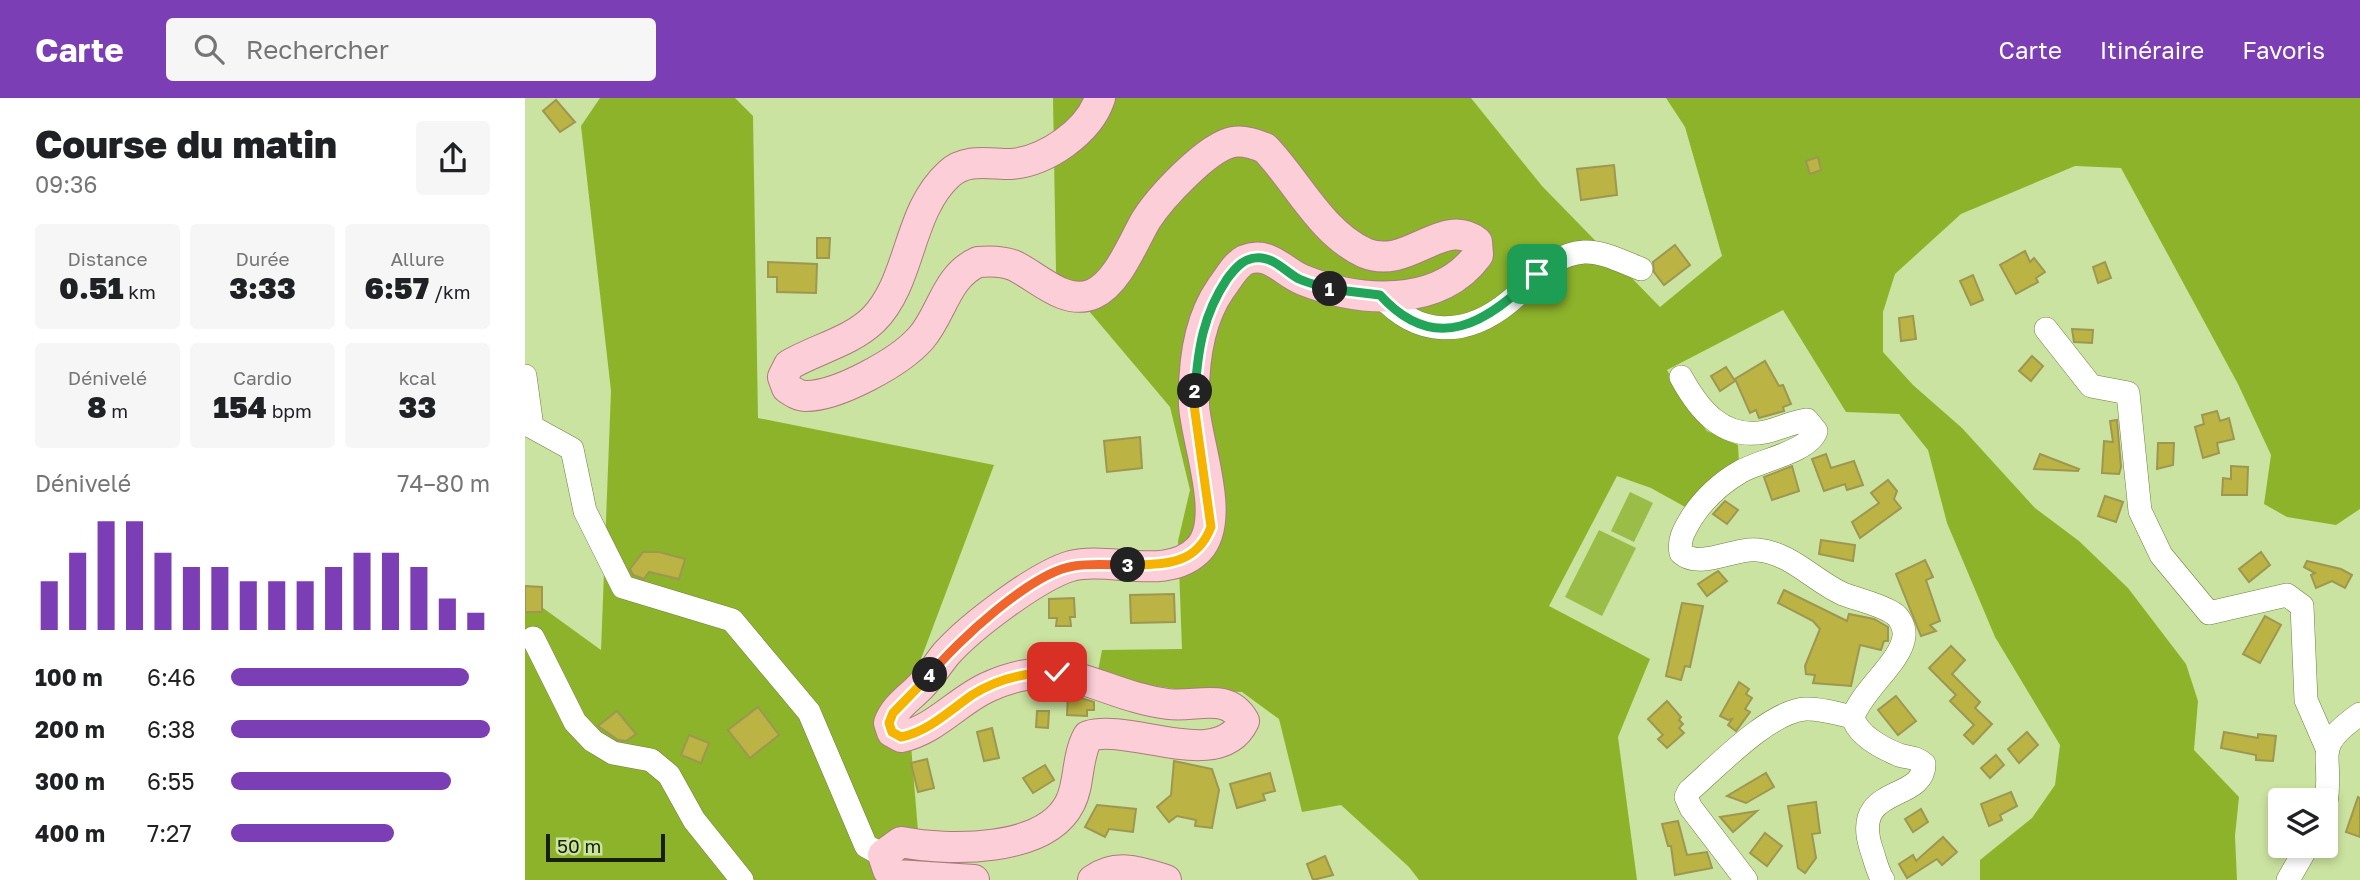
<!DOCTYPE html>
<html lang="fr">
<head>
<meta charset="utf-8">
<style>
  :root { --surface:#fff; --page:#f6f6f6; --text:#202124; --muted:#757577; --accent:#7b3eb4 }
  body { margin:0; font-family:"Golos Text",sans-serif; background:var(--page); color:var(--text); height:100vh; display:flex; flex-direction:column; font-size:26px; white-space:nowrap }
  * { box-sizing:border-box; margin:0 }
  p { font-size:23px; color:var(--muted) }
  .icon { flex:none; width:38px; height:38px; fill:none; stroke:currentColor; stroke-width:2; stroke-linecap:round; stroke-linejoin:round }
  .map { position:relative; flex:1; overflow:hidden }
  .drawer { display:flex; flex-direction:column; background:var(--surface); width:525px }
  .drawer>* { flex:none }
  .buttons { position:absolute; left:1743px; top:690px; display:grid; gap:14px }
  .buttons a { display:grid; place-items:center; width:70px; height:70px; border-radius:7px; background:var(--surface); box-shadow:0 4px 10px #0003; font-size:35px }
  .scale { position:absolute; left:21px; bottom:18px; width:119px; box-sizing:border-box; padding-left:7px; border:4px solid #172005; border-top:0; font-size:19px; line-height:24px; white-space:nowrap; color:#172005; -webkit-text-stroke:5px #cbe3a0; paint-order:stroke }
  .pin { position:absolute; display:grid; place-items:center; width:60px; height:60px; color:#fff; margin:-30px; border-radius:14px; box-shadow:0 4px 10px #0006 }
  .km { position:absolute; width:35px; height:35px; margin:-18px; border-radius:50%; background:#222; color:#fff; font-size:19px; line-height:35px; text-align:center }
  .round { display:grid; place-items:center; flex:none; width:74px; height:74px; border-radius:7px; background:var(--page) }
  .head { display:flex; align-items:center; justify-content:space-between; height:119px; padding:0 35px }
  h1 { font-size:38px; font-weight:800; line-height:52px }
  .figures { display:grid; grid-template-columns:repeat(3,1fr); gap:10px; height:119px; padding:7px 35px }
  .figures div { display:grid; align-content:center; border-radius:7px; background:var(--page); text-align:center }
  .figures b { font-size:30px; font-weight:800 }
  .figures small { font-size:19px; font-weight:400 }
  .figures p { font-size:19px }
  .chart { height:196px; padding:14px 35px }
  .chart p { display:flex; justify-content:space-between }
  .chart svg { width:100%; height:126px; margin-top:7px; stroke:var(--accent); stroke-width:6 }
  ul { padding:0 35px; list-style:none; font-size:23px }
  li { display:grid; grid-template-columns:112px 84px 1fr; align-items:center; height:52px }
  li i { height:18px; border-radius:9px; background:var(--accent) }
  header { display:flex; align-items:center; gap:42px; box-sizing:border-box; height:98px; padding:0 35px; background:var(--accent); color:#fff }
  header strong { font-size:33px }
  nav { display:flex; gap:38px; margin-inline-start:auto; font-size:24px }
  .search { width:490px; height:63px; background:var(--page); display:flex; align-items:center; gap:18px; box-sizing:border-box; padding:0 24px; border-radius:7px; color:var(--muted); font-size:26px }
  main { display:flex; flex:1; min-height:0 }
  .map>svg:first-child { display:block }
</style>
</head>
<body>
<header>
<strong>Carte</strong>
<div class="search"><svg class="icon" aria-label="search" viewBox="0 0 24 24"><circle cx="10" cy="10" r="6"/><path d="M15 15l6 6"/></svg>Rechercher</div>
<nav><a>Carte</a><a>Itinéraire</a><a>Favoris</a></nav>
</header>
<main>
<section class="drawer">
<div class="head"><div><h1>Course du matin</h1><p>09:36</p></div><a class="round"><svg class="icon" aria-label="share" viewBox="0 0 24 24"><path d="M12 15V3M7 8l5-5 5 5M5 13v7h14v-7"/></svg></a></div>
<div class="figures">
<div><p>Distance</p><b>0.51<small> km</small></b></div>
<div><p>Durée</p><b>3:33</b></div>
<div><p>Allure</p><b>6:57<small> /km</small></b></div>
</div>
<div class="figures">
<div><p>Dénivelé</p><b>8<small> m</small></b></div>
<div><p>Cardio</p><b>154<small> bpm</small></b></div>
<div><p>kcal</p><b>33</b></div>
</div>
<div class="chart"><p><span>Dénivelé</span>74–80 m</p>
<svg viewBox="0 0 160 44" preserveAspectRatio="none"><path d="M5 44V27M15 44V17M25 44V6M35 44V6M45 44V17M55 44V22M65 44V22M75 44V27M85 44V27M95 44V27M105 44V22M115 44V17M125 44V17M135 44V22M145 44V33M155 44V38"/></svg>
</div>
<ul>
<li><b>100 m</b>6:46<i style="width:92%"></i></li>
<li><b>200 m</b>6:38<i style="width:100%"></i></li>
<li><b>300 m</b>6:55<i style="width:85%"></i></li>
<li><b>400 m</b>7:27<i style="width:63%"></i></li>
</ul>
</section>
<div class="map">
<svg width="1835" height="782" viewBox="0 0 1835 782">
  <rect width="100%" height="100%" fill="#cbe3a0"/>
  <!-- green -->
  <g fill="#99bd47">
    <path d="M1105,394L1128,405L1109,444L1086,433Z"/>
    <path d="M1074,432L1111,450L1077,518L1040,499Z"/>
  </g>
  <!-- forest -->
  <g fill="#8db32b">
    <path d="M75,0H210L228,18L233,320L469,367L382,598L397,782H0V497L76,552L86,293L56,28Z"/>
    <path d="M528,0H946L1017,88L1135,209L1197,158L1160,29L1141,0H1835V411L1811,427L1762,419L1739,406L1746,357L1713,286L1596,70L1550,68L1436,116L1370,176L1358,214V254L1388,287L1437,330L1510,410L1554,443L1603,490L1661,566L1673,603L1669,652L1714,699L1710,738L1712,782H1455V762L1507,720L1530,687L1535,647L1470,539L1422,425L1403,352L1374,316L1321,314L1258,212L1142,272L1165,312L1182,333L1213,347L1214,365L1162,410L1126,390L1092,378L1024,508L1125,561L1093,639L1112,782H894L884,769L816,707L777,714L754,621L717,594L651,591L590,582L573,573L577,552L657,551L653,443L665,392L645,309L531,174Z"/>
  </g>
  <!-- building -->
  <g fill="#bcb345" stroke="#9d9751" stroke-width="2">
    <path d="M31,2L50,24L35,34L18,13Z"/>
    <path d="M1293,59L1296,72L1285,76L1281,63Z"/>
    <path d="M1089,67L1092,97L1056,102L1052,71Z"/>
    <path d="M292,140H305L304,160H292Z"/>
    <path d="M1150,147L1165,167L1139,187L1129,174L1128,164Z"/>
    <path d="M1500,153L1505,164L1509,160L1520,174L1511,180L1513,184L1491,196L1475,167Z"/>
    <path d="M243,164L292,166L291,195L252,194V179H243Z"/>
    <path d="M1580,164L1586,180L1573,185L1568,169Z"/>
    <path d="M1448,177L1458,202L1446,207L1435,183Z"/>
    <path d="M1388,218L1391,241L1376,243L1374,220Z"/>
    <path d="M1547,231L1568,232L1567,245L1549,244Z"/>
    <path d="M1507,258L1518,268L1506,283L1494,273Z"/>
    <path d="M1240,263L1254,288L1258,287L1266,306L1258,309L1259,313L1234,320L1231,312L1225,315L1210,281Z"/>
    <path d="M1201,269L1210,283L1195,293L1186,278Z"/>
    <path d="M1692,313L1695,323L1704,320L1709,341L1692,345L1694,355L1678,360L1670,329L1679,326L1677,317Z"/>
    <path d="M1592,322L1596,369L1594,376L1577,375L1579,343L1588,344L1585,323Z"/>
    <path d="M615,339L617,370L582,374L579,343Z"/>
    <path d="M1633,345H1649L1648,367L1632,371Z"/>
    <path d="M1301,356L1306,370L1329,363L1338,387L1322,392L1320,386L1299,393L1287,361Z"/>
    <path d="M1515,356L1554,371L1553,373L1509,371Z"/>
    <path d="M1267,368L1274,393L1247,402L1239,379Z"/>
    <path d="M1706,368L1723,369L1722,397H1697L1698,380L1706,381Z"/>
    <path d="M1363,382L1372,393L1369,401L1376,410L1335,440L1327,424L1354,405L1346,395Z"/>
    <path d="M1580,398L1598,404L1591,424L1573,418Z"/>
    <path d="M1200,403L1213,412L1202,426L1188,416Z"/>
    <path d="M1296,442L1330,447L1328,463L1294,456Z"/>
    <path d="M118,454H134L160,461L154,481L124,474L119,481L108,477L105,471Z"/>
    <path d="M1736,454L1745,467L1724,484L1714,471Z"/>
    <path d="M1400,462L1408,479L1401,482L1415,523L1405,527L1411,533L1396,538L1371,476Z"/>
    <path d="M1782,463L1816,471L1827,477L1820,490L1807,483L1791,490L1786,477L1790,475L1779,469Z"/>
    <path d="M1193,473L1202,483L1182,498L1173,486Z"/>
    <path d="M0,488L17,489V514H0Z"/>
    <path d="M1259,492L1322,523L1324,516L1349,521L1363,529V543H1359L1356,552L1335,547L1326,588L1288,585L1290,577L1281,576L1280,568L1295,531L1288,523L1253,505Z"/>
    <path d="M649,496L650,524L606,525L605,497Z"/>
    <path d="M549,500L550,519H545L546,528H531L532,520H524V501Z"/>
    <path d="M1157,505L1178,508L1165,569L1160,568L1156,582L1141,578Z"/>
    <path d="M1740,518L1756,527L1735,565L1718,556Z"/>
    <path d="M1426,548L1440,562L1427,576L1455,604L1450,610L1467,626L1448,646L1439,637L1449,627L1425,603L1431,597L1404,570Z"/>
    <path d="M1214,584L1224,591L1221,596L1227,600L1220,611L1225,614L1211,633L1203,627L1207,621L1203,622L1195,618Z"/>
    <path d="M543,596L569,604V612H562V618L542,617Z"/>
    <path d="M1371,598L1391,623L1373,637L1353,612Z"/>
    <path d="M1142,603L1156,619L1154,622L1158,626L1154,630L1159,635L1142,650L1133,641L1138,637L1123,621Z"/>
    <path d="M233,609L254,637L225,660L203,632Z"/>
    <path d="M92,613L111,636L101,643L93,642L73,628Z"/>
    <path d="M512,613H524L523,630L511,629Z"/>
    <path d="M467,630L474,660L459,663L452,634Z"/>
    <path d="M1502,634L1513,647L1494,665L1483,651Z"/>
    <path d="M1699,634L1733,640V636L1751,638L1748,663L1731,662V657L1696,650Z"/>
    <path d="M164,637L184,645L176,665L156,657Z"/>
    <path d="M1471,657L1479,667L1465,680L1456,670Z"/>
    <path d="M402,661L409,690L393,694L386,665Z"/>
    <path d="M649,663L687,671L694,692L687,730L670,728L671,722L652,718L644,724L632,709L646,697Z"/>
    <path d="M520,667L529,682L508,695L498,680Z"/>
    <path d="M745,675L750,693L738,696L740,702L712,710L705,686Z"/>
    <path d="M1241,675L1249,689L1221,705L1202,698Z"/>
    <path d="M1486,694L1492,708L1475,717L1477,722L1464,728L1456,706Z"/>
    <path d="M1833,699L1835,700V739L1821,734Z"/>
    <path d="M1291,704L1295,735L1287,736L1291,760L1280,775L1273,770L1263,708Z"/>
    <path d="M572,707L611,711L608,734L584,731L580,739L560,729Z"/>
    <path d="M1396,711L1403,724L1388,734L1380,721Z"/>
    <path d="M1232,713L1208,734L1195,719Z"/>
    <path d="M1153,723L1162,757L1182,754L1187,770L1150,777L1146,748H1143L1137,726Z"/>
    <path d="M1240,735L1257,748L1242,768L1225,755Z"/>
    <path d="M1418,739L1432,754L1417,767L1412,761L1382,780L1374,766L1388,757L1391,763Z"/>
    <path d="M800,758L808,777L788,782L782,766Z"/>
  </g>
  <g fill="none" stroke-linecap="round" stroke-linejoin="round">
    <!-- minor casing -->
    <g stroke="#6c8141" stroke-width="24">
      <g id="minor">
        <path d="M855,197C893,239 940,240 984,204C1007,185 1025,156 1059,154C1078,153 1098,164 1116,171"/>
        <path d="M1521,231L1566,288L1603,295L1615,413L1636,457L1684,515L1762,497L1777,508L1781,602L1801,648"/>
        <path d="M0,278L7,329L47,351L60,413L98,489L207,522L284,614L341,748L358,757"/>
        <path d="M1156,279C1174,312 1198,342 1240,334C1254,331 1267,324 1282,322L1291,333C1284,354 1233,363 1215,374C1196,385 1179,401 1167,419C1160,431 1153,441 1156,455C1175,472 1210,449 1233,452C1266,455 1289,483 1318,496C1334,502 1354,506 1368,515C1375,519 1380,530 1379,538C1377,563 1337,592 1328,619C1332,637 1357,650 1374,657C1383,660 1392,659 1399,666C1399,705 1326,686 1346,750C1350,761 1352,773 1358,782"/>
        <path d="M8,540L50,624L68,643L88,655L126,662L144,677L169,722L217,782"/>
        <path d="M1801,705C1809,655 1785,651 1835,616"/>
        <path d="M1221,782L1166,710L1161,699L1164,693C1192,669 1243,614 1280,611C1296,610 1313,616 1328,619"/>
        <path d="M1763,782L1783,747"/>
      </g>
    </g>
    <!-- major casing -->
    <g stroke="#aa7c7d" stroke-width="32">
      <g id="major">
        <path d="M449,782L371,777L363,772L358,757L376,744C423,753 520,755 545,705C555,686 551,660 563,638C606,625 694,675 719,623C702,593 671,610 643,606C573,597 538,554 463,589C432,603 410,632 376,639L367,634L364,625C370,609 383,601 395,589C405,579 412,567 421,556C445,529 512,478 546,468C585,458 643,484 674,451C702,421 671,344 669,307C668,267 673,223 696,190C703,181 710,167 720,162C744,152 758,174 778,182C833,204 913,211 953,157L952,144C918,117 883,173 840,155C796,135 772,83 740,50C730,46 719,42 708,44C682,49 635,100 621,122C608,144 593,185 568,196C540,208 513,179 490,168C479,163 464,163 453,164C421,178 417,216 396,240C375,264 313,298 281,298C274,298 268,294 262,290L258,279L264,267C291,251 325,244 348,222C387,183 382,114 424,76C441,60 464,66 485,66C520,64 564,34 575,0"/>
        <path d="M568,782C592,765 615,774 641,782"/>
      </g>
    </g>
    <!-- minor -->
    <use href="#minor" stroke="#fff" stroke-width="23"/>
    <!-- major -->
    <use href="#major" stroke="#fbced8" stroke-width="30"/>
  </g>
  <g fill="none" stroke-linecap="round" stroke-linejoin="round">
    <!-- split-1 casing -->
    <g stroke="#fff" stroke-width="14">
      <path id="split-1" d="M805,191L855,197C911,259 963,224 1012,176"/>
    </g>
    <!-- split-2 casing -->
    <g stroke="#fff" stroke-width="14">
      <path id="split-2" d="M670,293C673,251 678,217 702,181C711,169 720,158 737,160C752,162 761,174 774,181C783,185 795,188 805,191"/>
    </g>
    <!-- split-3 casing -->
    <g stroke="#fff" stroke-width="14">
      <path id="split-3" d="M603,467C639,466 671,468 686,429L669,307L670,293"/>
    </g>
    <!-- split-4 casing -->
    <g stroke="#fff" stroke-width="14">
      <path id="split-4" d="M405,577C431,544 507,474 549,468C566,465 586,467 603,467"/>
    </g>
    <!-- split-5 casing -->
    <g stroke="#fff" stroke-width="14">
      <path id="split-5" d="M405,577L368,615L364,625L367,634L376,639C404,633 424,613 447,597C472,581 503,574 532,574"/>
    </g>
    <!-- split-1 -->
    <use href="#split-1" stroke="#22a559" stroke-width="9"/>
    <!-- split-2 -->
    <use href="#split-2" stroke="#22a559" stroke-width="9"/>
    <!-- split-3 -->
    <use href="#split-3" stroke="#f5b400" stroke-width="9"/>
    <!-- split-4 -->
    <use href="#split-4" stroke="#f0652b" stroke-width="9"/>
    <!-- split-5 -->
    <use href="#split-5" stroke="#f5b400" stroke-width="9"/>
  </g>
</svg>
<div class="buttons">
<a><svg class="icon" aria-label="layers" viewBox="0 0 24 24"><path d="M12 4l9 5-9 5-9-5zM3 14l9 5 9-5"/></svg></a>
</div>
<div class="scale">50 m</div>
<div class="pin" style="left:1012px;top:176px;background:#1e9e55"><svg class="icon" aria-label="arrive" viewBox="0 0 24 24"><path d="M6 21V4h12l-3 4 3 4H6"/></svg></div>
<div class="pin" style="left:532px;top:574px;background:#d93025"><svg class="icon" aria-label="check" viewBox="0 0 24 24"><path d="M5 12l5 5 9-10"/></svg></div>
<b class="km" style="left:805px;top:191px">1</b>
<b class="km" style="left:670px;top:293px">2</b>
<b class="km" style="left:603px;top:467px">3</b>
<b class="km" style="left:405px;top:577px">4</b>
</div>
</main>
</body>
</html>
